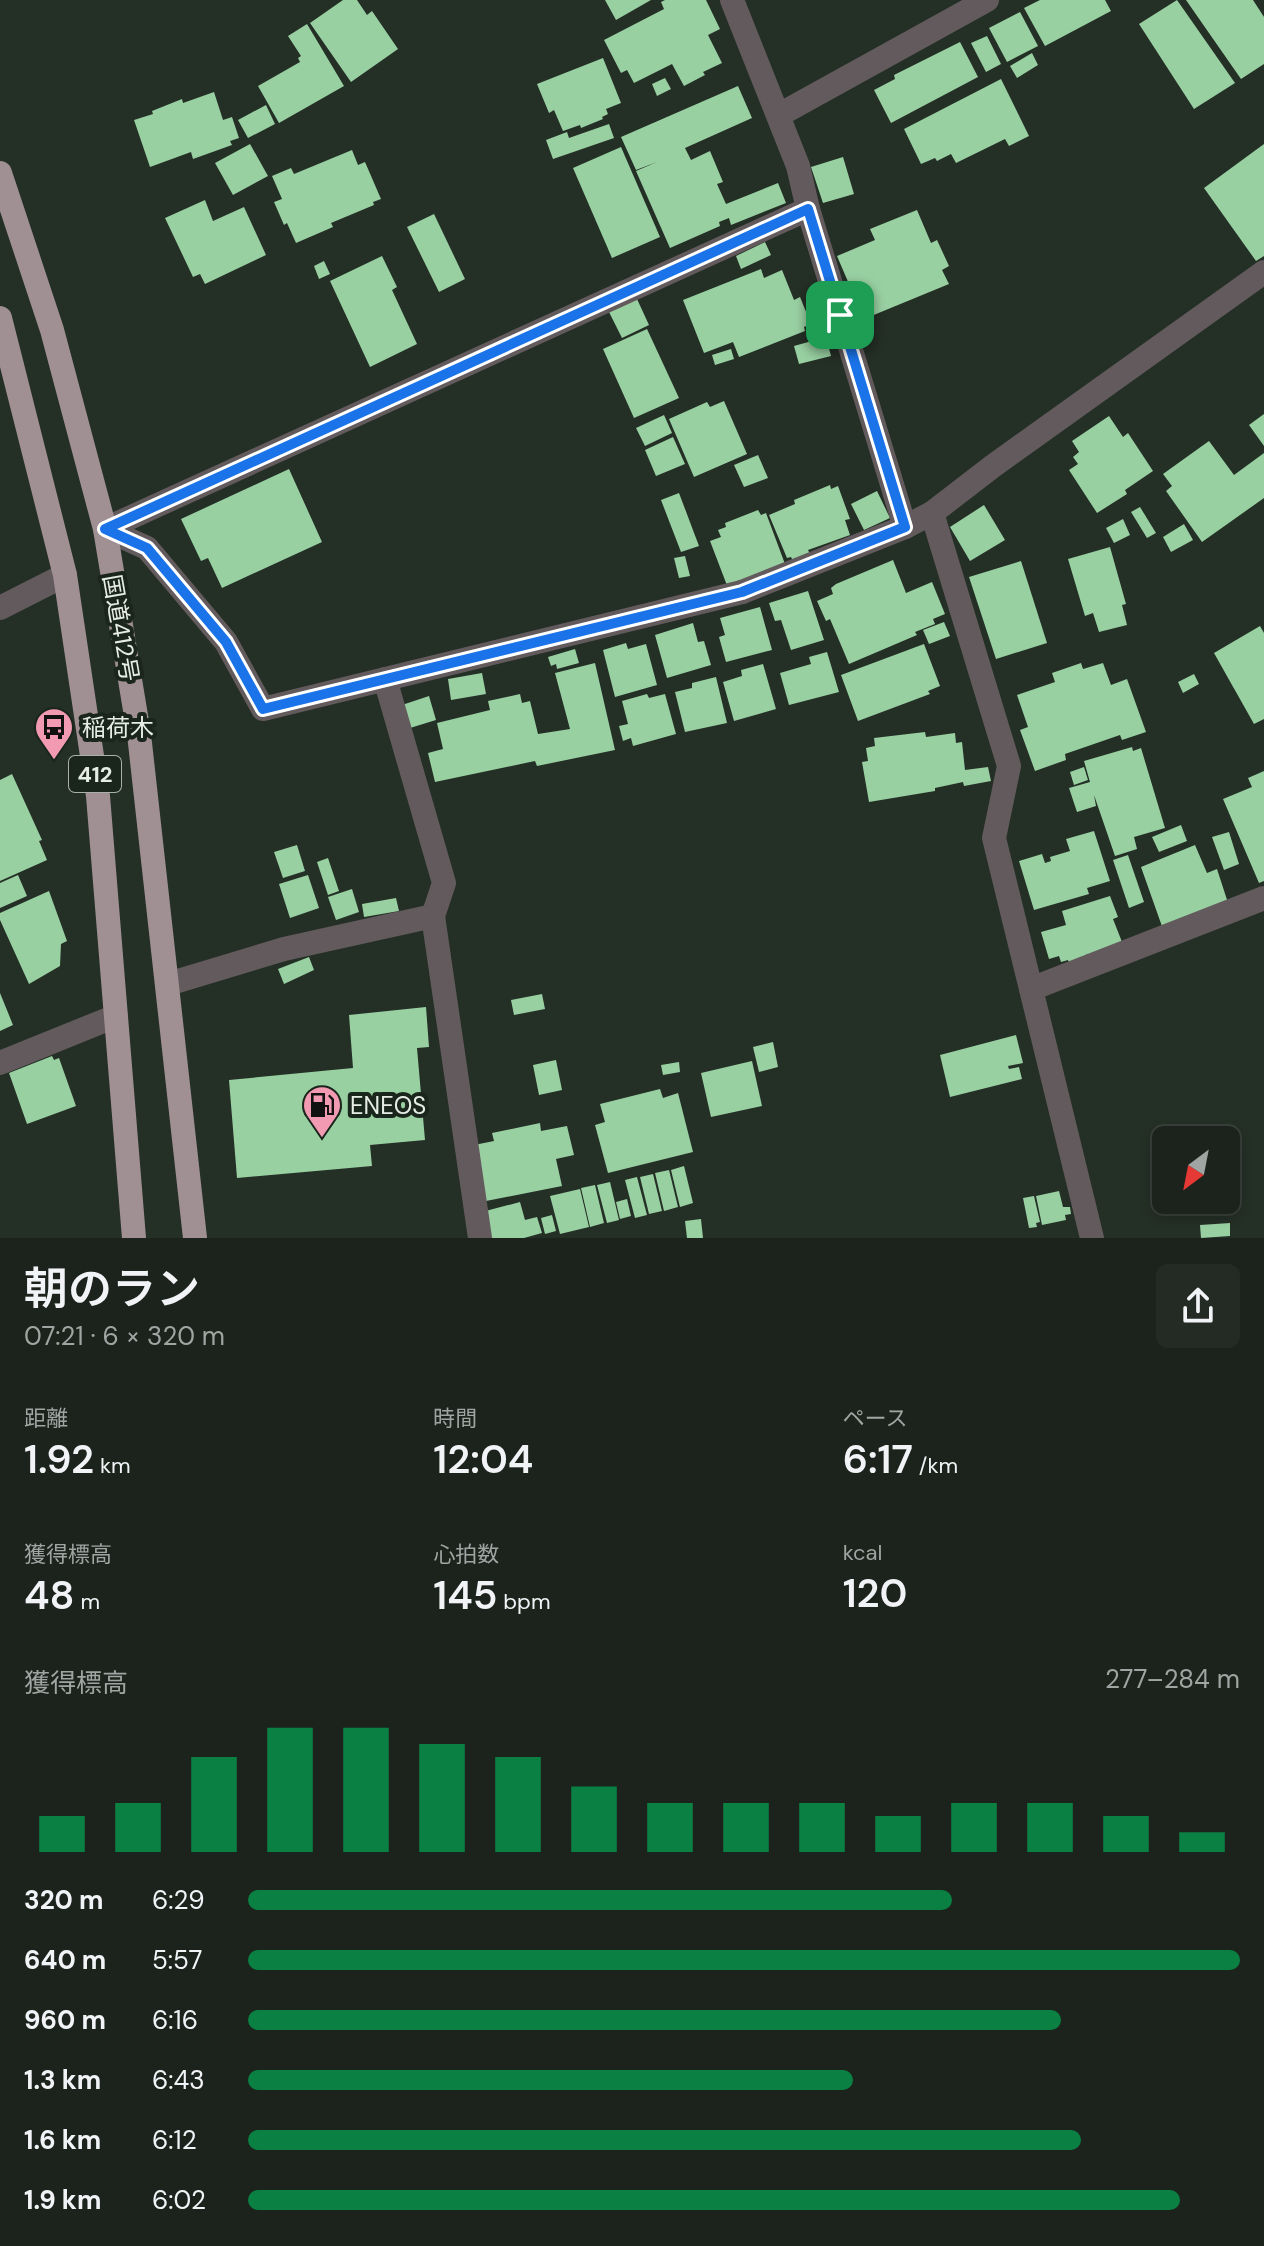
<!DOCTYPE html>
<html lang="ja">
<head>
<meta charset="utf-8">
<style>
  :root { --surface:#1b231c; --page:#242b25; --text:#f1f3f6; --muted:#a0a4a3; --line:#39403b; --accent:#0b8043 }
  body { margin:0; font-family:"DM Sans","Noto Sans JP",sans-serif; background:var(--page); color:var(--text); height:100vh; display:flex; flex-direction:column; font-size:30px; white-space:nowrap }
  * { box-sizing:border-box; margin:0 }
  p { font-size:26px; color:var(--muted) }
  .icon { flex:none; width:44px; height:44px; fill:none; stroke:currentColor; stroke-width:2; stroke-linecap:round; stroke-linejoin:round }
  .map { position:relative; height:1238px; overflow:hidden }
  .sheet { display:flex; flex-direction:column; background:var(--surface); flex:1 }
  .sheet>* { flex:none }
  .needle { width:52px; rotate:212deg }
  .fabs { position:absolute; left:1152px; top:1126px; display:grid; gap:16px }
  .fabs a { display:grid; place-items:center; width:88px; height:88px; border-radius:12px; background:var(--surface); box-shadow:0 4px 12px #0003,0 0 0 2px var(--line); font-size:40px }
  .pin { position:absolute; display:grid; place-items:center; width:68px; height:68px; color:#fff; margin:-34px; border-radius:16px; box-shadow:0 4px 12px #0006 }
  .round { display:grid; place-items:center; flex:none; width:84px; height:84px; border-radius:12px; background:var(--page) }
  .headline { display:flex; align-items:center; justify-content:space-between; height:136px; padding:0 24px }
  h1 { font-size:44px; font-weight:600; line-height:60px }
  .figures { display:grid; grid-template-columns:repeat(3,1fr); gap:12px; height:136px; padding:8px 24px }
  .figures div { display:grid; align-content:center }
  .figures b { font-size:40px; font-weight:600 }
  .figures small { font-size:22px; font-weight:400 }
  .figures p { font-size:22px }
  .chart { height:224px; padding:16px 24px }
  .chart p { display:flex; justify-content:space-between }
  .chart svg { width:100%; height:144px; margin-top:8px; stroke:var(--accent); stroke-width:6 }
  ul { padding:0 24px; list-style:none; font-size:26px }
  li { display:grid; grid-template-columns:128px 96px 1fr; align-items:center; height:60px }
  li i { height:20px; border-radius:10px; background:var(--accent) }
  .map>svg:first-child { display:block }
</style>
</head>
<body>
<div class="map">
<svg width="1264" height="1238" viewBox="0 0 1264 1238">
  <rect width="100%" height="100%" fill="#242f26"/>
  <!-- building -->
  <g fill="#99d0a2">
    <path d="M343,0H357L367,15L372,11L398,49L351,82L310,23Z"/>
    <path d="M605,0H651L616,20Z"/>
    <path d="M665,0H706L720,29L708,35L722,63L703,72L705,75L684,86L672,64L634,83L627,70L621,73L604,40L664,9L661,2Z"/>
    <path d="M1040,0H1105L1111,11L1045,46L1024,8Z"/>
    <path d="M1177,0L1235,83L1194,109L1139,24Z"/>
    <path d="M1186,0H1253L1264,17V64L1241,79Z"/>
    <path d="M1020,12L1038,46L1007,62L989,28Z"/>
    <path d="M307,24L344,86L279,123L258,86L300,62L298,58L301,56L288,36Z"/>
    <path d="M987,36L1001,64L986,72L971,43Z"/>
    <path d="M960,42L978,77L891,123L874,90L895,79L894,75Z"/>
    <path d="M1032,53L1038,65L1017,78L1010,66Z"/>
    <path d="M603,58L621,103L606,109L608,114L602,117L603,119L581,128L580,125L563,131L554,110L549,113L537,84Z"/>
    <path d="M665,78L671,89L657,96L652,84Z"/>
    <path d="M1001,79L1029,136L1009,146L1005,139L956,163L951,154L937,161L935,158L921,164L904,129Z"/>
    <path d="M738,86L752,118L685,148L691,160L710,151L723,182L717,184L726,204L778,183L786,203L731,225L729,218L719,222L720,226L670,248L636,171L657,162L636,170L621,137Z"/>
    <path d="M214,92L223,120L232,117L239,138L230,141L232,145L193,159L191,152L150,167L134,120L153,114L152,111L182,99L183,103Z"/>
    <path d="M266,105L275,124L248,138L238,120Z"/>
    <path d="M609,124L614,138L553,159L546,140L567,132L569,138Z"/>
    <path d="M250,144L268,176L233,195L215,163Z"/>
    <path d="M1264,144V256L1256,261L1204,188Z"/>
    <path d="M621,147L660,237L612,258L573,168Z"/>
    <path d="M352,150L358,165L365,162L381,199L373,202L374,205L331,223L333,227L296,243L287,223L284,225L274,202L282,199L272,176L291,168L294,174Z"/>
    <path d="M843,157L854,194L823,203L811,167Z"/>
    <path d="M205,200L213,221L244,207L266,255L205,284L200,274L193,277L165,218Z"/>
    <path d="M917,210L931,243L937,240L949,266L942,270L949,284L864,319L837,256L875,240L870,229Z"/>
    <path d="M434,214L465,279L439,292L407,227Z"/>
    <path d="M765,242L771,255L741,269L736,256Z"/>
    <path d="M382,256L397,287L392,290L417,344L370,367L330,281Z"/>
    <path d="M324,261L330,274L319,279L314,266Z"/>
    <path d="M761,269L764,278L782,270L794,300L800,297L811,324L804,327L805,331L739,357L733,342L704,353L683,300Z"/>
    <path d="M637,299L649,325L622,338L609,312Z"/>
    <path d="M647,329L679,398L634,418L603,349Z"/>
    <path d="M826,337L831,356L799,364L794,346Z"/>
    <path d="M731,349L734,359L715,365L712,355Z"/>
    <path d="M724,401L747,454L694,477L669,419L707,402L710,407Z"/>
    <path d="M1264,414V446L1249,425Z"/>
    <path d="M664,415L672,433L645,446L636,428Z"/>
    <path d="M1109,416L1123,437L1128,433L1153,471L1125,490L1127,494L1097,513L1069,470L1078,464L1073,457L1079,452L1072,441Z"/>
    <path d="M673,437L685,464L656,476L645,450Z"/>
    <path d="M1209,441L1234,475L1264,453V498L1202,542L1166,491L1172,486L1163,474Z"/>
    <path d="M758,455L768,478L744,487L734,465Z"/>
    <path d="M289,469L322,542L222,588L208,558L201,561L181,519Z"/>
    <path d="M830,485L831,489L838,486L850,519L845,520L850,535L808,550L810,554L793,561L791,557L787,558L769,515L795,504L794,500Z"/>
    <path d="M877,491L890,518L864,530L851,504Z"/>
    <path d="M679,493L699,546L681,552L661,500Z"/>
    <path d="M984,505L1005,540L970,561L950,527Z"/>
    <path d="M1140,507L1156,533L1147,538L1131,512Z"/>
    <path d="M758,510L761,515L766,513L785,564L728,588L710,541L721,537L718,530L726,527L725,523Z"/>
    <path d="M1123,519L1130,535L1114,543L1106,528Z"/>
    <path d="M1184,524L1193,540L1171,552L1163,537Z"/>
    <path d="M1110,547L1126,604L1122,605L1127,625L1099,632L1093,613L1085,616L1068,559Z"/>
    <path d="M685,556L690,576L679,578L674,558Z"/>
    <path d="M893,560L906,593L932,582L945,614L933,619L935,624L915,632L917,635L849,664L830,619L826,621L817,601L833,594L831,588L836,584Z"/>
    <path d="M1021,561L1047,643L996,659L969,577Z"/>
    <path d="M808,591L824,640L791,650L781,620L775,621L769,603Z"/>
    <path d="M760,607L772,650L726,662L719,637L725,635L720,618Z"/>
    <path d="M944,622L950,636L929,644L923,630Z"/>
    <path d="M693,623L698,642L704,641L711,665L667,678L655,635Z"/>
    <path d="M1260,626L1264,633V719L1254,724L1214,653Z"/>
    <path d="M626,643L628,649L646,644L657,685L615,697L603,650Z"/>
    <path d="M924,644L940,686L928,691L930,694L858,721L841,675Z"/>
    <path d="M575,649L579,663L557,669L556,664L551,666L548,657Z"/>
    <path d="M827,652L839,692L789,705L780,673L811,664L809,657Z"/>
    <path d="M595,663L615,750L537,766L535,761L435,782L428,753L443,749L437,723L490,710L488,701L520,694L522,703L530,701L538,734L570,729L555,673Z"/>
    <path d="M1081,663L1083,669L1103,663L1111,685L1127,679L1146,732L1122,740L1120,735L1065,754L1066,760L1035,771L1020,730L1028,727L1017,695L1055,682L1052,673Z"/>
    <path d="M763,664L776,709L734,721L723,682L742,676L741,670Z"/>
    <path d="M482,673L486,694L451,700L448,679Z"/>
    <path d="M1194,674L1199,684L1183,693L1178,682Z"/>
    <path d="M716,677L727,723L685,732L675,692L692,688V683Z"/>
    <path d="M647,694L649,698L665,694L676,734L633,746L631,738L623,741L619,726L628,724L622,701Z"/>
    <path d="M429,696L436,720L410,728L402,705Z"/>
    <path d="M925,732L926,737L955,733L956,743L962,742L965,770L988,767L991,781L964,786L963,782L935,788V791L869,802L862,762L868,761L866,748L875,746L874,738Z"/>
    <path d="M1132,747L1133,751L1141,748L1165,828L1134,837L1137,849L1115,856L1094,795L1096,806L1077,812L1069,788L1090,782L1084,761Z"/>
    <path d="M1084,767L1088,780L1074,785L1070,772Z"/>
    <path d="M1264,771V881L1259,883L1223,799L1252,787L1248,778Z"/>
    <path d="M12,774L42,840L39,841L47,860L0,881V780Z"/>
    <path d="M1181,825L1187,841L1159,852L1152,837Z"/>
    <path d="M1094,831L1110,881L1087,888L1089,894L1034,910L1019,861L1042,854L1045,863L1051,861L1050,857L1070,851L1066,839Z"/>
    <path d="M1229,832L1239,864L1224,870L1212,837Z"/>
    <path d="M297,845L305,871L283,878L274,852Z"/>
    <path d="M1195,845L1207,873L1217,869L1230,909L1164,932L1141,867Z"/>
    <path d="M1128,855L1144,902L1129,908L1113,860Z"/>
    <path d="M328,858L339,891L328,895L317,862Z"/>
    <path d="M18,875L27,896L0,908V883Z"/>
    <path d="M308,875L319,908L290,918L279,884Z"/>
    <path d="M352,889L359,912L336,920L328,897Z"/>
    <path d="M49,891L67,941L61,944L60,966L29,984L0,920V913Z"/>
    <path d="M1110,896L1118,917L1113,919L1122,942L1087,956L1086,953L1087,962L1071,967L1068,960L1061,962L1059,956L1049,959L1041,932L1066,925L1062,911Z"/>
    <path d="M396,898L399,911L364,917L362,904Z"/>
    <path d="M309,957L314,970L284,984L278,969Z"/>
    <path d="M0,993L13,1025L0,1031Z"/>
    <path d="M542,994L545,1009L514,1015L511,1000Z"/>
    <path d="M426,1007L429,1047L417,1048L425,1140L370,1145L372,1166L237,1178L229,1080L353,1068L349,1015Z"/>
    <path d="M1016,1035L1023,1063L1008,1066L1009,1069L1019,1067L1022,1079L950,1097L940,1055Z"/>
    <path d="M773,1042L778,1067L759,1072L753,1047Z"/>
    <path d="M52,1056L54,1060L59,1058L76,1106L27,1124L9,1073Z"/>
    <path d="M556,1060L562,1090L539,1095L533,1065Z"/>
    <path d="M752,1061L762,1106L711,1117L701,1073Z"/>
    <path d="M679,1062L680,1072L663,1075L661,1065Z"/>
    <path d="M660,1089L663,1098L678,1093L693,1152L608,1173L595,1125L605,1122L600,1104Z"/>
    <path d="M540,1123L541,1131L567,1126L574,1155L556,1159L562,1186L486,1201L474,1145L494,1141L492,1133Z"/>
    <path d="M684,1166L693,1203L680,1207L671,1170Z"/>
    <path d="M669,1170L678,1207L664,1211L655,1173Z"/>
    <path d="M653,1174L662,1211L649,1214L640,1177Z"/>
    <path d="M637,1177L647,1215L635,1218L625,1180Z"/>
    <path d="M610,1182L619,1220L607,1223L597,1185Z"/>
    <path d="M595,1185L604,1223L590,1227L581,1188Z"/>
    <path d="M580,1189L589,1227L560,1234L550,1196Z"/>
    <path d="M1059,1191L1063,1207H1070L1071,1214L1065,1215L1066,1220L1042,1225L1036,1196Z"/>
    <path d="M1034,1196L1040,1222L1036,1223L1037,1227L1029,1228L1023,1198Z"/>
    <path d="M627,1199L631,1216L620,1219L616,1202Z"/>
    <path d="M520,1202L525,1220L537,1217L542,1233L524,1238H484L478,1213Z"/>
    <path d="M552,1215L556,1231L545,1234L541,1218Z"/>
    <path d="M701,1219L703,1238H687L685,1221Z"/>
    <path d="M1230,1223V1236L1201,1238L1200,1225Z"/>
  </g>
  <g fill="none" stroke-linecap="round" stroke-linejoin="round">
    <!-- service -->
    <g stroke="#625a5c" stroke-width="24">
      <path d="M779,115L987,0"/>
      <path d="M105,529L808,209"/>
      <path d="M742,592L905,527L932,513L993,466L1264,272"/>
    </g>
    <!-- minor -->
    <g stroke="#625a5c" stroke-width="24">
      <path d="M732,0L798,166L808,209L905,527"/>
      <path d="M932,513L1009,766L994,838L1092,1238"/>
      <path d="M105,529L147,548L226,642L263,709L742,592"/>
      <path d="M0,608L65,575"/>
      <path d="M385,679L444,883L433,916"/>
      <path d="M168,984L284,949L433,916L480,1238"/>
      <path d="M1031,989L1264,898"/>
      <path d="M0,1063L116,1016"/>
    </g>
    <!-- trunk -->
    <g stroke="#a09094" stroke-width="24">
      <path d="M0,173L52,330L105,529L139,734L195,1238"/>
      <path d="M0,318L65,575L98,796L134,1238"/>
    </g>
  </g>
  <g fill="none" stroke-linecap="round" stroke-linejoin="round">
    <!-- route casing -->
    <g stroke="#fff" stroke-width="16">
      <path id="route" d="M808,209L905,527L742,592L263,709L226,642L147,548L105,529Z"/>
    </g>
    <!-- route -->
    <use href="#route" stroke="#1a73e8" stroke-width="10"/>
  </g>
  <!-- icons -->
  <defs>
    <g id="bus-pin" transform="scale(2)"><path d="M0 17L-7.5 6A9.5 9.5 0 1 1 7.5 6Z" fill="#f19ab2" stroke="#1a251c"/><path d="M-5-6H5V4H4V6H2V4H-2V6H-4V4H-5ZM-3.5-4V0h7V-4ZM-3.5 1.2v1.5H-2V1.2ZM2 1.2v1.5H3.5V1.2Z" fill="#111"/></g>
    <g id="fuel-pin" transform="scale(2)"><path d="M0 17L-7.5 6A9.5 9.5 0 1 1 7.5 6Z" fill="#f19ab2" stroke="#1a251c"/><path d="M-5.5-6h7V0h2V4h1.3V-2.5L3-4.5l.8-.8L6-3V5H2.5V1h-1V6h-7ZM-4.2-4.7v3.2H.2V-4.7Z" fill="#111"/></g>
  </defs>
  <g fill-rule="evenodd">
    <use href="#bus-pin" x="54" y="727"/>
    <use href="#fuel-pin" x="322" y="1105"/>
  </g>
  <g text-anchor="middle" dominant-baseline="central" stroke-width="8" stroke-linejoin="round" paint-order="stroke">
    <!-- shield labels -->
    <rect fill="#1a251c" stroke="#a9b1a9" stroke-width="2" x="69" y="756" width="52" height="36" rx="6"/>
    <g font-size="22" font-weight="bold" fill="#e6ede6">
      <text x="95" y="774">412</text>
    </g>
    <!-- street labels -->
    <g font-size="24" fill="#e6ede6" stroke="#1a251c">
      <text transform="translate(121 628) rotate(80)">国道412号</text>
    </g>
    <!-- poi labels -->
    <g font-size="24" fill="#e6ede6" stroke="#1a251c" text-anchor="start">
      <text x="82" y="727">稲荷木</text>
      <text x="350" y="1105">ENEOS</text>
    </g>
  </g>
</svg>
<div class="fabs">
<a><svg class="needle" viewBox="-14 -14 28 28"><path d="M0-13l5 13h-10z" fill="#e53935"/><path d="M0 13l5-13h-10z" fill="#a0a4a3"/></svg></a>
</div>
<div class="pin" style="left:840px;top:315px;background:#1e9e55"><svg class="icon" aria-label="arrive" viewBox="0 0 24 24"><path d="M6 21V4h12l-3 4 3 4H6"/></svg></div>
</div>
<section class="sheet">
<div class="headline"><div><h1>朝のラン</h1><p>07:21 · 6 × 320 m</p></div><a class="round"><svg class="icon" aria-label="share" viewBox="0 0 24 24"><path d="M12 15V3M7 8l5-5 5 5M5 13v7h14v-7"/></svg></a></div>
<div class="figures">
<div><p>距離</p><b>1.92<small> km</small></b></div>
<div><p>時間</p><b>12:04</b></div>
<div><p>ペース</p><b>6:17<small> /km</small></b></div>
</div>
<div class="figures">
<div><p>獲得標高</p><b>48<small> m</small></b></div>
<div><p>心拍数</p><b>145<small> bpm</small></b></div>
<div><p>kcal</p><b>120</b></div>
</div>
<div class="chart"><p><span>獲得標高</span>277–284 m</p>
<svg viewBox="0 0 160 44" preserveAspectRatio="none"><path d="M5 44V33M15 44V29M25 44V15M35 44V6M45 44V6M55 44V11M65 44V15M75 44V24M85 44V29M95 44V29M105 44V29M115 44V33M125 44V29M135 44V29M145 44V33M155 44V38"/></svg>
</div>
<ul>
<li><b>320 m</b>6:29<i style="width:71%"></i></li>
<li><b>640 m</b>5:57<i style="width:100%"></i></li>
<li><b>960 m</b>6:16<i style="width:82%"></i></li>
<li><b>1.3 km</b>6:43<i style="width:61%"></i></li>
<li><b>1.6 km</b>6:12<i style="width:84%"></i></li>
<li><b>1.9 km</b>6:02<i style="width:94%"></i></li>
</ul>
</section>
</body>
</html>
